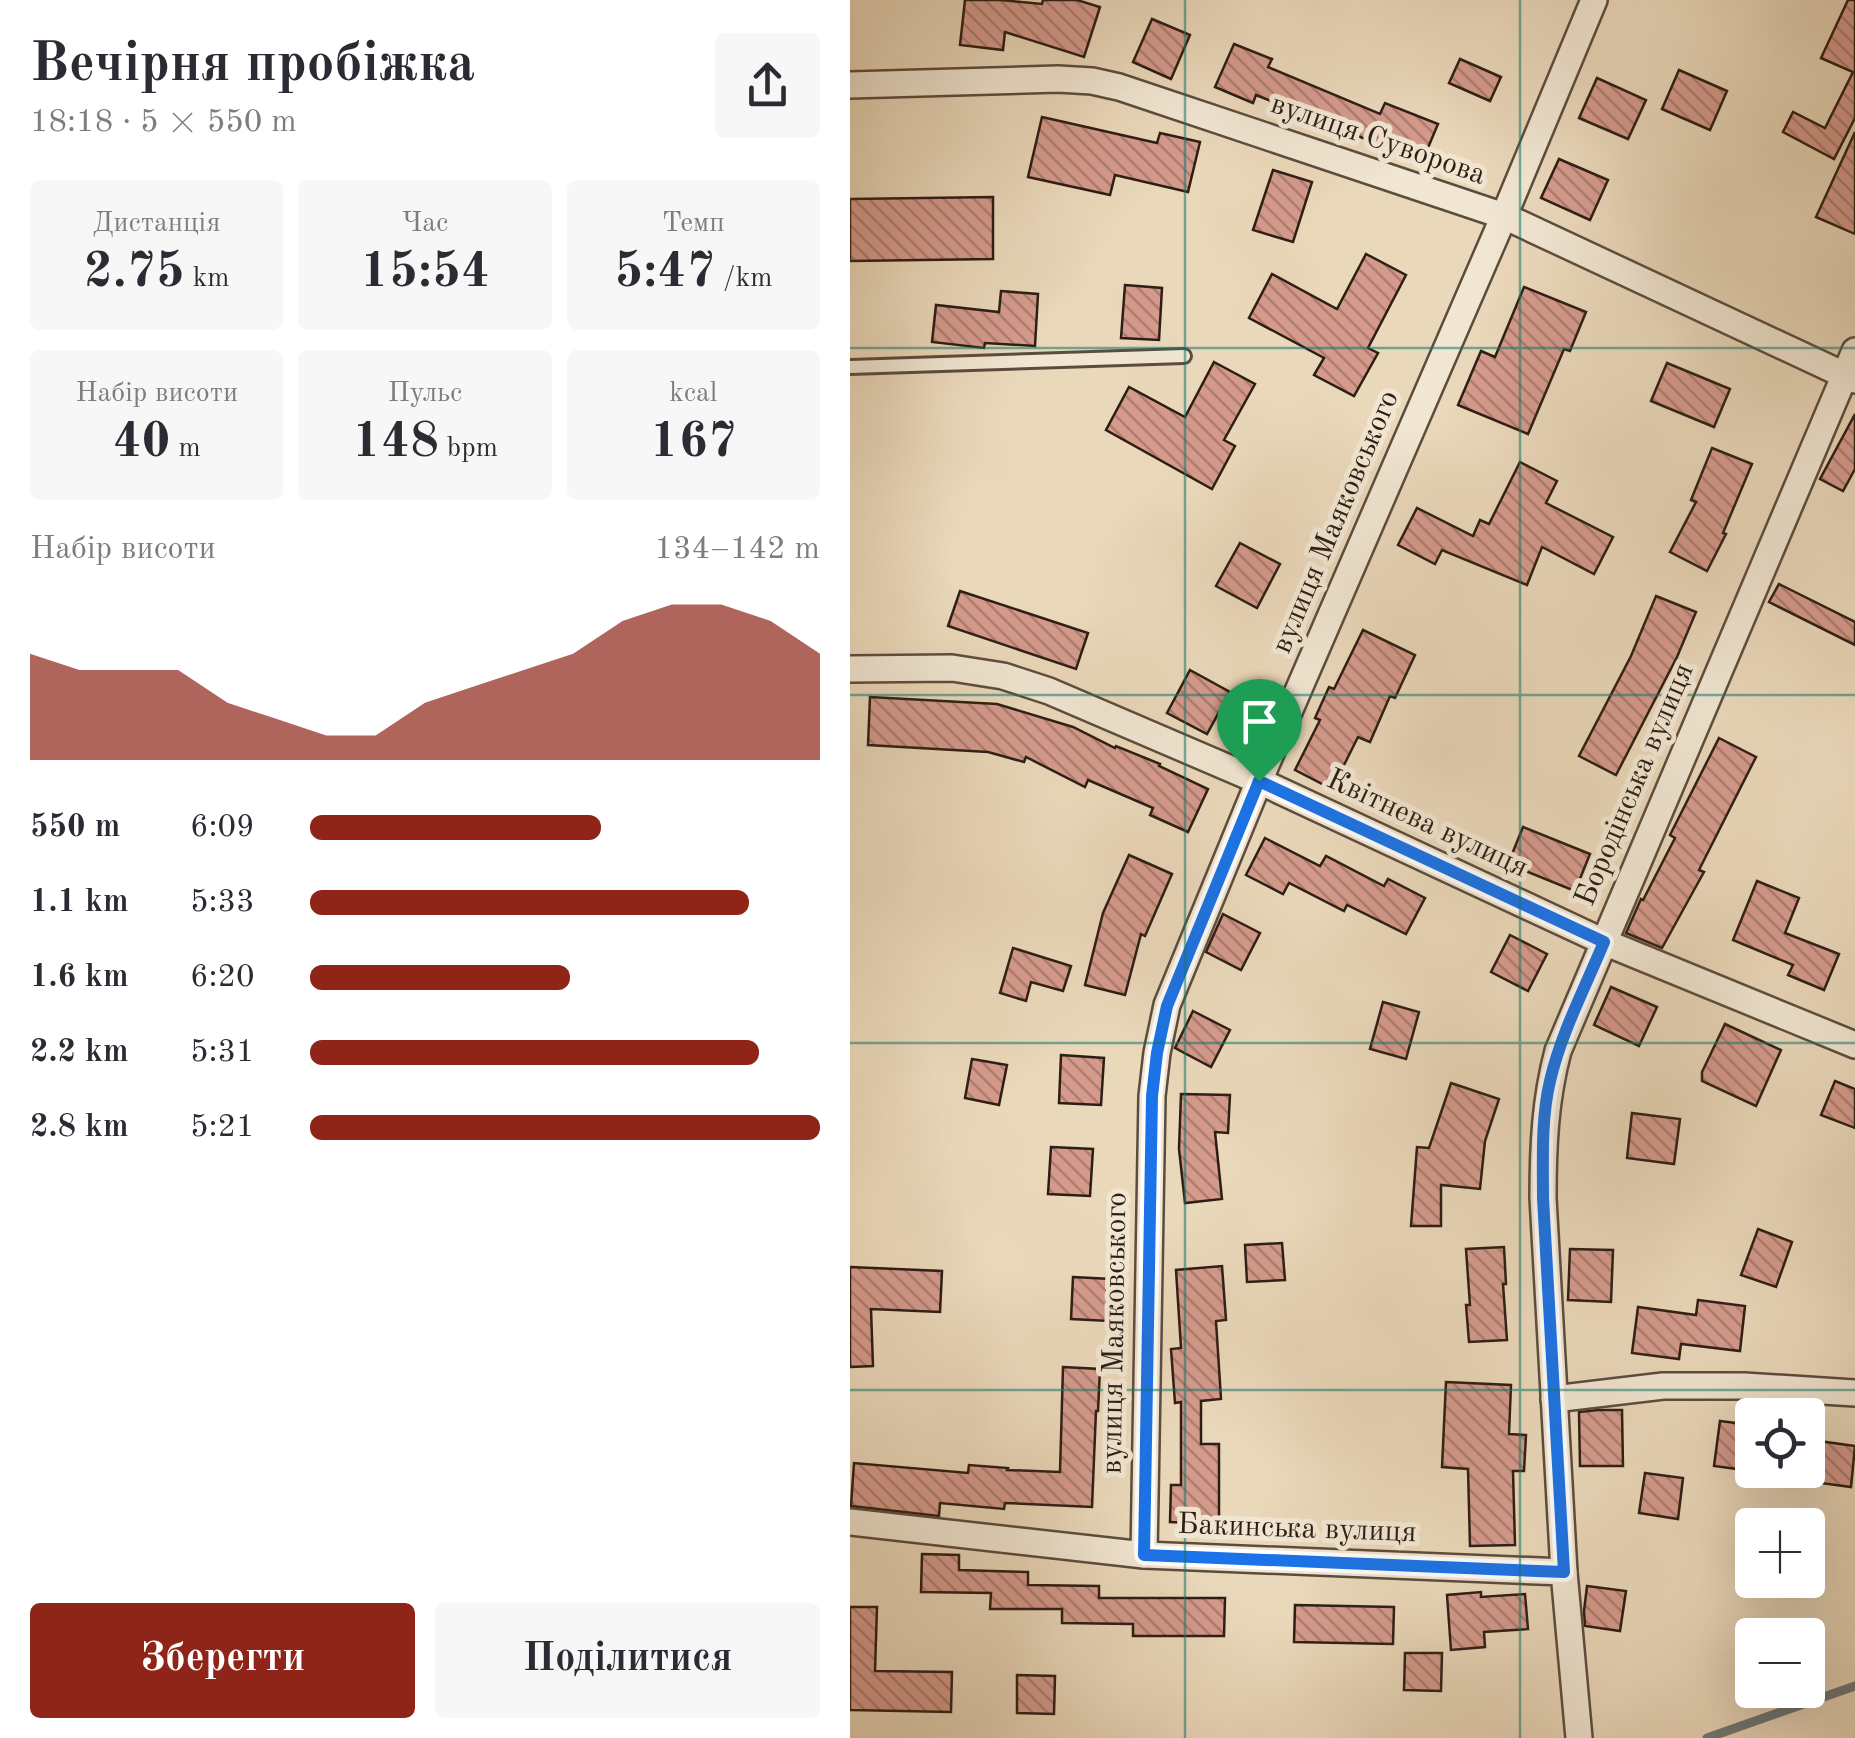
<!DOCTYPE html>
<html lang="uk">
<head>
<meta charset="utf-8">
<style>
  :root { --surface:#fff; --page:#f7f7f7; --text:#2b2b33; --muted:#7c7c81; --accent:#8f2418 }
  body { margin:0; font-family:"Old Standard TT",serif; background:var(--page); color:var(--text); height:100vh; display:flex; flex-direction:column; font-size:38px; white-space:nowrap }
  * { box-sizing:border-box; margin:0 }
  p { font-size:32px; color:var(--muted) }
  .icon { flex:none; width:55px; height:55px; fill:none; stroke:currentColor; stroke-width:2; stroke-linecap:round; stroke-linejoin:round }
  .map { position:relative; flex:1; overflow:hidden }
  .panel { display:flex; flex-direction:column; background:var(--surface); width:850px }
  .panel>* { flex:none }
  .controls { position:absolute; left:885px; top:1398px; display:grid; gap:20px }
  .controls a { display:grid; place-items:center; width:90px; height:90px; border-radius:10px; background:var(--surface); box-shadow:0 10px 40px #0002; font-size:50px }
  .pin { position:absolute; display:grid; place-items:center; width:85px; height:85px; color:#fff; margin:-102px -42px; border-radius:50% 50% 50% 0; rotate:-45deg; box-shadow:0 0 10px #0007 }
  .pin .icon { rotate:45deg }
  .round { display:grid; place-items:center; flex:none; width:105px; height:105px; border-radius:10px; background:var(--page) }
  .summary { display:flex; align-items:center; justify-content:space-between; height:170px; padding:0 30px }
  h1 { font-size:55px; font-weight:700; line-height:75px }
  .metrics { display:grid; grid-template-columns:repeat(3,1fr); gap:15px; height:170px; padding:10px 30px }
  .metrics div { display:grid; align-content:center; border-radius:10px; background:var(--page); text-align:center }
  .metrics b { font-size:50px; font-weight:700 }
  .metrics small { font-size:28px; font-weight:400 }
  .metrics p { font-size:28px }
  .chart { height:280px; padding:20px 30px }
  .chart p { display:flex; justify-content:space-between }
  .chart svg { width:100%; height:180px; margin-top:10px; fill:var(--accent); opacity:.7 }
  .cta { display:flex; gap:20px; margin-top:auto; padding:20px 30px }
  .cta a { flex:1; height:115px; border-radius:10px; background:var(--accent); color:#fff; font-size:40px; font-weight:700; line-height:115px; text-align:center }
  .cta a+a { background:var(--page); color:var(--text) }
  ul { padding:0 30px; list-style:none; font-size:32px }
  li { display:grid; grid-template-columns:160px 120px 1fr; align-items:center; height:75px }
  li i { height:25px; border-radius:12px; background:var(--accent) }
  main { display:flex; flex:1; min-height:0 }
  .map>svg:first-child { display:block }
</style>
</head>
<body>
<main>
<section class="panel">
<div class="summary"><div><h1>Вечірня пробіжка</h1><p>18:18 · 5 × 550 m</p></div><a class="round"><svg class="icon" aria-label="share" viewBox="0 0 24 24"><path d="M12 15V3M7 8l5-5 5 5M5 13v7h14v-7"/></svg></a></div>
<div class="metrics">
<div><p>Дистанція</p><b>2.75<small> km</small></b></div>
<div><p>Час</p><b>15:54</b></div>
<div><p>Темп</p><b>5:47<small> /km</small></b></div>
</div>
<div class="metrics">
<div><p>Набір висоти</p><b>40<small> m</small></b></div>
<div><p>Пульс</p><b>148<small> bpm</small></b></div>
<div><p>kcal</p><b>167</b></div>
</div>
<div class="chart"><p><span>Набір висоти</span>134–142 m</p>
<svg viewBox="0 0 160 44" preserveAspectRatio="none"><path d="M0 44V18L10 22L20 22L30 22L40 30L50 34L60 38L70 38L80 30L90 26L100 22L110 18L120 10L130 6L140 6L150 10L160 18V44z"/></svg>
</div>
<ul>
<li><b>550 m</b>6:09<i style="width:57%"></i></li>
<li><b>1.1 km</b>5:33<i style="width:86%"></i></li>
<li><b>1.6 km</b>6:20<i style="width:51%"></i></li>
<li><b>2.2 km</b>5:31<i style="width:88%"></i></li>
<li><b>2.8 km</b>5:21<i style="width:100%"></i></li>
</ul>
<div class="cta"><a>Зберегти</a><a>Поділитися</a></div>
</section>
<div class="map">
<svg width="1005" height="1738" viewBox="0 0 1005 1738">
  <defs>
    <pattern id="building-back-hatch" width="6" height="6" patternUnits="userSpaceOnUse" patternTransform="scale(2.5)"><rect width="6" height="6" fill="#d59a8c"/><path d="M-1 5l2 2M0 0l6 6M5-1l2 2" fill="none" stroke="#ad7d71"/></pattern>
  </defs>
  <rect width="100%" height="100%" fill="#ead8ba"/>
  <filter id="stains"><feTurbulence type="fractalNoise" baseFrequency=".002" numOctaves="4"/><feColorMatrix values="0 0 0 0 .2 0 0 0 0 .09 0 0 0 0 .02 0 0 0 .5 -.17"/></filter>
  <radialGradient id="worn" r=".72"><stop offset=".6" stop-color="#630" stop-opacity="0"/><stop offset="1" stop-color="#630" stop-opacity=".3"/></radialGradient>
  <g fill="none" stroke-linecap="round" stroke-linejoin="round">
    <!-- stream -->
    <path stroke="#717979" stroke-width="9" d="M857,1738L1005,1686"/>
  </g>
  <!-- building -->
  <g fill="url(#building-back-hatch)" stroke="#2d1e14" stroke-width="2.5">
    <path d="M115,0H151L192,4L193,0H227L250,7L234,57L155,32L153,50L110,45Z"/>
    <path d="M998,0H1005V118L984,159L933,132L943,112L975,128L1003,72L971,58Z"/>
    <path d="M302,19L340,35L321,79L283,62Z"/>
    <path d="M384,44L422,59L418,67L530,114L535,103L588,124L572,162L406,95L403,103L365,87Z"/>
    <path d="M610,59L651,77L640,101L599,83Z"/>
    <path d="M829,70L877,91L860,130L812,109Z"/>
    <path d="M747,78L796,100L778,139L729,118Z"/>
    <path d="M192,117L307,143L310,133L350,142L338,192L265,175L260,195L178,177Z"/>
    <path d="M1005,132V234L966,217Z"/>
    <path d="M709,159L758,180L740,220L691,198Z"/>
    <path d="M423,170L462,182L443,242L403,230Z"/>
    <path d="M143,197V259L0,261V199Z"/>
    <path d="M516,254L556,275L518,348L528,353L504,396L464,375L474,358L399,318L422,274L487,309Z"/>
    <path d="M275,285L312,288L309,340L271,338Z"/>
    <path d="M674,287L736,312L720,351L714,349L678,434L608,405L631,351L645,357Z"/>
    <path d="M151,291L188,294L185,346L135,343L134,348L82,342L86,305L149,312Z"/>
    <path d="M364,362L405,384L374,440L385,446L362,489L256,430L279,387L335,417Z"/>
    <path d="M817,363L880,389L864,427L801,401Z"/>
    <path d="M1005,414V469L993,491L970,479Z"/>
    <path d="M862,448L902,464L873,533L876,534L857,571L820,552L846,502L841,500Z"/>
    <path d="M670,462L707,481L696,503L763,537L744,574L692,547L677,585L592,550L585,564L548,545L567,508L623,536L630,520L639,524Z"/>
    <path d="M390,543L430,564L407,608L366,586Z"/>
    <path d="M929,584L1005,622V645L919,602Z"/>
    <path d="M110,591L238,633L226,669L98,626Z"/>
    <path d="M806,596L846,612L827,657L766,775L729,756L781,656Z"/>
    <path d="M513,630L565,655L545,698L540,696L520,742L508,737L482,789L445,770L470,720L465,718L479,687L484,689Z"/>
    <path d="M340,670L380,692L357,734L317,713Z"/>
    <path d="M20,697L147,704L223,727L265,748L266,746L310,764L309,766L358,789L338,832L300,815L303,808L238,780L235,787L176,757L174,762L138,752L18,745Z"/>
    <path d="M869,738L906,757L849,870L854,872L812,948L776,933L791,899L793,900L825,838L820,835Z"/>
    <path d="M673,827L740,854L725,891L658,864Z"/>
    <path d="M415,838L470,866L476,856L534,886L538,879L575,898L556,934L497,905L494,911L439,883L433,894L396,875Z"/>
    <path d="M279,855L322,874L295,936L291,934L275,995L235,985L253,913Z"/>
    <path d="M907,881L949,898L935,933L989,954L974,990L938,975L943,965L883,940Z"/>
    <path d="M373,914L410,933L391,970L356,952Z"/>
    <path d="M660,935L697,954L678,991L641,972Z"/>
    <path d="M163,948L221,966L213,991L181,982L176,1001L150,993Z"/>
    <path d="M761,987L807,1007L789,1046L744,1025Z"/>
    <path d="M533,1002L569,1012L556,1059L520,1049Z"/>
    <path d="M343,1011L380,1030L361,1067L325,1048Z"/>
    <path d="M875,1024L931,1050L906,1106L852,1081V1072Z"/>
    <path d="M211,1055L254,1058L251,1105L209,1103Z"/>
    <path d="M122,1059L157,1065L149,1105L115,1098Z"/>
    <path d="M985,1081L1005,1089V1128L971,1115Z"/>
    <path d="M601,1083L649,1099L635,1141L630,1189L591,1185V1226H561L567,1147L579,1148Z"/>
    <path d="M331,1094L380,1095L378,1133L365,1132L372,1199L335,1203L329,1149Z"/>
    <path d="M782,1113L830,1119L824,1164L777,1158Z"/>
    <path d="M201,1147L243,1149L240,1196L198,1194Z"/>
    <path d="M908,1229L942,1242L926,1287L891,1275Z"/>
    <path d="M432,1243L435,1280L397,1282L395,1245Z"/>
    <path d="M654,1247L656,1284H653L657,1340L619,1342L616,1305H620L616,1249Z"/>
    <path d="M720,1249L763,1250L761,1302L718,1300Z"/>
    <path d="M372,1266L376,1320L366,1321L371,1399L351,1401V1444H369V1524L320,1522L321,1485H331V1402L325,1403L321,1349L331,1348L326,1270Z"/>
    <path d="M0,1267L92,1271L90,1312L21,1309L23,1366L0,1367Z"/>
    <path d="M223,1277L261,1279L259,1321L221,1319Z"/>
    <path d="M848,1300L895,1306L890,1351L831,1344L829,1359L782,1353L788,1307L846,1315Z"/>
    <path d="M213,1367L250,1369L248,1411H246L242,1507L155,1503L154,1509L90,1503L89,1516L1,1506L4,1463L118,1473L119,1465L158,1468L157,1470L210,1472Z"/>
    <path d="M596,1382L661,1385L659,1434L676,1435L674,1471H663L665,1545L620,1546L618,1469L592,1467Z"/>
    <path d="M748,1410H772L773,1466H730L729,1412Z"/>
    <path d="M870,1421L902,1425V1471L864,1466Z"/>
    <path d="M969,1441L1005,1446L1001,1487L963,1482Z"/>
    <path d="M795,1473L833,1478L828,1519L789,1513Z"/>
    <path d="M72,1554L109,1555V1570L178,1572V1585L249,1586V1598H375L374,1636H283V1624L212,1623V1609H140L141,1593L71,1592Z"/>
    <path d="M737,1586L776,1591L770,1631L735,1626L734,1611Z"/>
    <path d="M631,1592V1597L675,1594L678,1629L634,1632L635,1647L601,1650L597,1595Z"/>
    <path d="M445,1605L544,1607L543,1644L444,1642Z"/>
    <path d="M0,1607H27L25,1671L102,1672L101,1712L0,1710Z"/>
    <path d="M555,1653H592L591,1691L554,1690Z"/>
    <path d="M167,1675L205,1676L204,1714L167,1713Z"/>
  </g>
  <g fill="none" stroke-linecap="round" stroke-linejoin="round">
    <!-- lane casing -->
    <g stroke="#5c4c3e" stroke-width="18">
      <path id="lane" d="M0,367L334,356"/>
    </g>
    <!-- street casing -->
    <g stroke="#5c4c3e" stroke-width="30">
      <g id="street">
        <path d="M0,85L208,79L242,81L269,87L654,216L1005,380"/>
        <path d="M0,669L102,668L153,676L199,691L409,781L754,942L1005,1045"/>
        <path d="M704,1399L813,1386H894L1005,1393"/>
        <path d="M0,1522L294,1555L714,1572"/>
        <path d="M294,1555L302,1096L307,1053L317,1005L409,781L654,216L744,0"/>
        <path d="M729,1738L714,1572L693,1198C693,1147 695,1100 708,1051L1005,351"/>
      </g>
    </g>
    <!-- lane -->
    <use href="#lane" stroke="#f1e6d2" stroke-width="12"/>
    <!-- street -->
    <use href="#street" stroke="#f1e6d2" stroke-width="25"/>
  </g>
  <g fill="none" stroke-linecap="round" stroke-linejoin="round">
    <!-- route casing -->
    <g stroke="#fff" stroke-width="20">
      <path id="route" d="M409,781L754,942C735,988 711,1033 700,1081C691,1119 693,1159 693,1198L714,1572L294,1555L302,1096L307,1053L317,1006Z"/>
    </g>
    <!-- route -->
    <use href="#route" stroke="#1a73e8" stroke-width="12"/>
  </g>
  <!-- grid -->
  <path fill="none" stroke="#0f766e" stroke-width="2.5" stroke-opacity="0.55" d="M335,0V1738M670,0V1738M0,348H1005M0,695H1005M0,1043H1005M0,1390H1005"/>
  <g text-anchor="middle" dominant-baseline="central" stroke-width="10" stroke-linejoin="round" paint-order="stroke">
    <!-- street labels -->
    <g font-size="30" fill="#2d1e14" stroke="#f1e6d2">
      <text transform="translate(528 140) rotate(19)">вулиця Суворова</text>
      <text transform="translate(486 522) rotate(-67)">вулиця Маяковського</text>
      <text transform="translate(785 785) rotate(-67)">Бородінська вулиця</text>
      <text transform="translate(577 824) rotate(25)">Квітнева вулиця</text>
      <text transform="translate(265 1333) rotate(-89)">вулиця Маяковського</text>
      <text transform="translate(447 1529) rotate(2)">Бакинська вулиця</text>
    </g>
  </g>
  <rect width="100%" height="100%" filter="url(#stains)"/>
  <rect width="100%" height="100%" fill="url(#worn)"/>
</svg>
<div class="controls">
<a><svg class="icon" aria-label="locate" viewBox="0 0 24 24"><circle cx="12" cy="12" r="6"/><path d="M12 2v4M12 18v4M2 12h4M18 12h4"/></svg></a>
<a>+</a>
<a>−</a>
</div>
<div class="pin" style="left:409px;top:781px;background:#1e9e55"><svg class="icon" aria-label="arrive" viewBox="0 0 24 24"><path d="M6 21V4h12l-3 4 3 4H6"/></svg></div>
</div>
</main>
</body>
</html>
